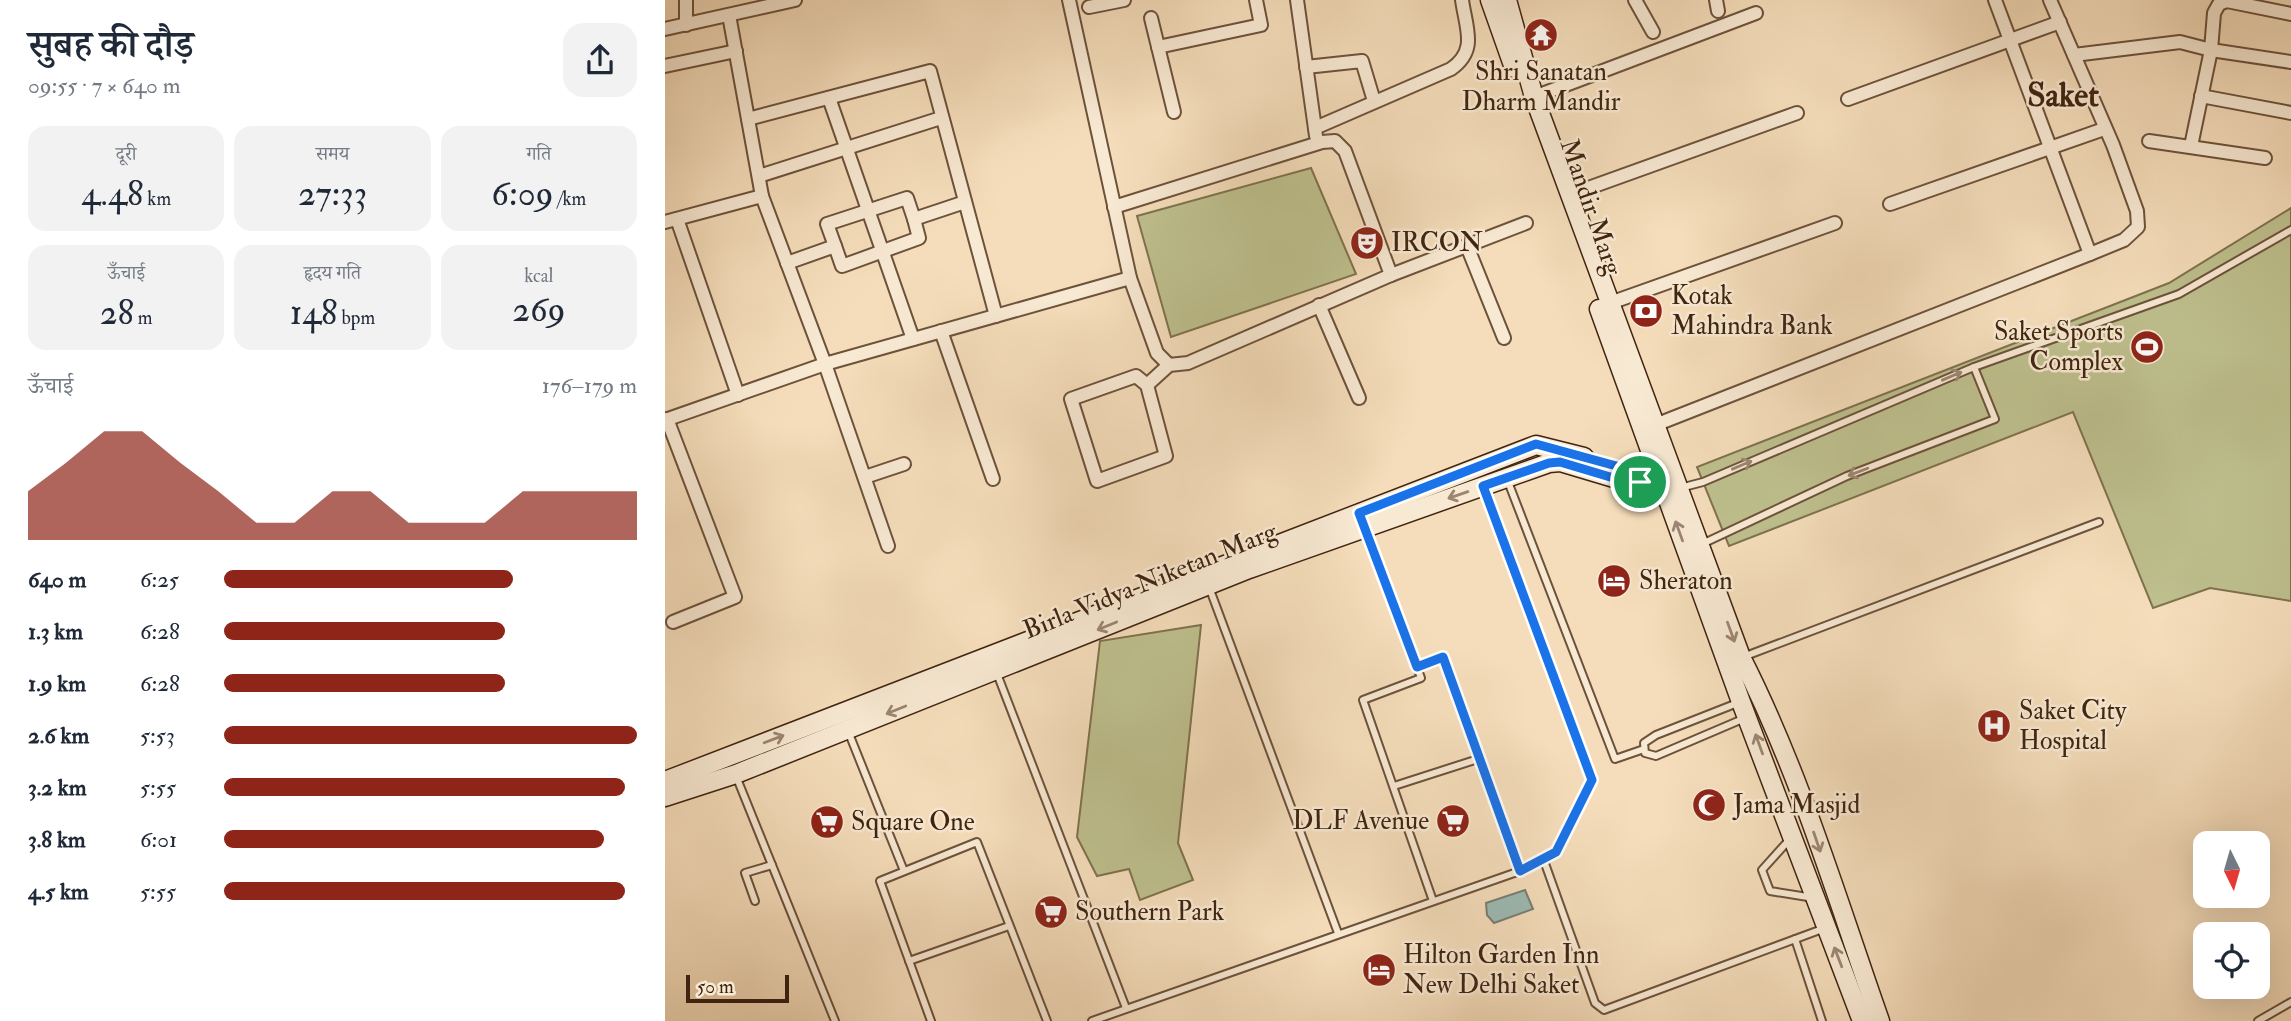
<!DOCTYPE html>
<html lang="hi">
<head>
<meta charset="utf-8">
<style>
  :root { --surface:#fff; --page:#f2f2f3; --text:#1f2937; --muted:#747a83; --accent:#8f2418 }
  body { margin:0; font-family:"IM FELL Double Pica","Noto Serif Devanagari",serif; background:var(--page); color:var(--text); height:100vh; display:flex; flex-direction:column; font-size:26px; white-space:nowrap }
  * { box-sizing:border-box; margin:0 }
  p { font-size:23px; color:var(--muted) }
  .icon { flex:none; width:38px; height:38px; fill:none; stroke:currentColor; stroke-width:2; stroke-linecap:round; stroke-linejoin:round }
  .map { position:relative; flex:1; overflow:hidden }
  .sheet { display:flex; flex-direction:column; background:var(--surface); width:665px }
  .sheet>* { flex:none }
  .needle { width:46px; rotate:175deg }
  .fabs { position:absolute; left:1528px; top:831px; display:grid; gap:14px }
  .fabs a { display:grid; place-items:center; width:77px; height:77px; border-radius:14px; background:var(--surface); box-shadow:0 7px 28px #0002; font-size:35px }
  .scale { position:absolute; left:21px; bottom:18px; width:103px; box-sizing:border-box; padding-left:7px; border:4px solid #402410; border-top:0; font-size:19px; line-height:24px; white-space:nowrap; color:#402410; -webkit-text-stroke:5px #f8e9d3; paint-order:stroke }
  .pin { position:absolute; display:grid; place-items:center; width:60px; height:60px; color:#fff; margin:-30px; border:4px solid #fff; border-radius:50%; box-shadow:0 2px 7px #0007 }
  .round { display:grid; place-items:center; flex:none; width:74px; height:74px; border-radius:21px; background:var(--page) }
  .head { display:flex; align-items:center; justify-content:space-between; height:119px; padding:0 28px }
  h1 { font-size:38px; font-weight:600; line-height:52px }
  .figures { display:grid; grid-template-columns:repeat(3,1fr); gap:10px; height:119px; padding:7px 28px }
  .figures div { display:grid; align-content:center; border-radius:18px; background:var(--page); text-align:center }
  .figures b { font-size:35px; font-weight:600 }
  .figures small { font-size:19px; font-weight:400 }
  .figures p { font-size:19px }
  .chart { height:196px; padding:14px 28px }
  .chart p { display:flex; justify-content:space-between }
  .chart svg { width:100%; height:126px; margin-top:7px; fill:var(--accent); opacity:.7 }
  ul { padding:0 28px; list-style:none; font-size:23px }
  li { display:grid; grid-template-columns:112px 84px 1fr; align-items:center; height:52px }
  li i { height:18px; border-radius:9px; background:var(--accent) }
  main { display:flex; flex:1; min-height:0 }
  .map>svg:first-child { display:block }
</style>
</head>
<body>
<main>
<section class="sheet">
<div class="head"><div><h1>सुबह की दौड़</h1><p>09:55 · 7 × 640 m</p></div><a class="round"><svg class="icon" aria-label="share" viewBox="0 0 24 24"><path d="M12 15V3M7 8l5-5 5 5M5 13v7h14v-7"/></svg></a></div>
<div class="figures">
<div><p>दूरी</p><b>4.48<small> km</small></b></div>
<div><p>समय</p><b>27:33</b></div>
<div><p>गति</p><b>6:09<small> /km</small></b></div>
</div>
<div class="figures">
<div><p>ऊँचाई</p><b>28<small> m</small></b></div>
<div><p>हृदय गति</p><b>148<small> bpm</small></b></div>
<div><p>kcal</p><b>269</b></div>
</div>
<div class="chart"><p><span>ऊँचाई</span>176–179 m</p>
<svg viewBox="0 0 160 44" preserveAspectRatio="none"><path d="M0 44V27L10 17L20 6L30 6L40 17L50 27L60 38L70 38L80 27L90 27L100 38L110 38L120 38L130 27L140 27L150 27L160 27V44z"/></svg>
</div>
<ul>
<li><b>640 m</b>6:25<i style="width:70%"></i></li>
<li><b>1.3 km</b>6:28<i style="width:68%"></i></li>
<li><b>1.9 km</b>6:28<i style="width:68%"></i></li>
<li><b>2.6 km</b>5:53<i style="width:100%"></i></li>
<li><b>3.2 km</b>5:55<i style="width:97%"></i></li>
<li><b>3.8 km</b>6:01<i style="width:92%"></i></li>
<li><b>4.5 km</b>5:55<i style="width:97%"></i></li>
</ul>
</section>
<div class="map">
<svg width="1626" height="1021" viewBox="0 0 1626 1021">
  <rect width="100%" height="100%" fill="#f5ddbb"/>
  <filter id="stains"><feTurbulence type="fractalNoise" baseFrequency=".00286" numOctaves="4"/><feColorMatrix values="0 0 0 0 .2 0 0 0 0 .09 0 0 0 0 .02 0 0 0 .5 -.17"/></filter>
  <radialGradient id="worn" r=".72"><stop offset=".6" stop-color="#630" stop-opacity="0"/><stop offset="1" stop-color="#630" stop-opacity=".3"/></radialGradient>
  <!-- green -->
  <g fill="#bec08e" stroke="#7f724f" stroke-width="2">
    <path d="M646,168L691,274L506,337L472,216Z"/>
    <path d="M1626,208V601L1545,588L1488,608L1408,412L1064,546L1032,467L1504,283Z"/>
    <path d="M536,625L513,843L528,880L475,900L464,869L432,876L412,837L435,641Z"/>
  </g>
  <!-- water -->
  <path fill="#9dbbb5" stroke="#787f73" stroke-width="2" d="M860,890L868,909L829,923L822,915L821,903Z"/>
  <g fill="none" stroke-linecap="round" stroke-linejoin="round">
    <!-- lane casing -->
    <g stroke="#6d523b" stroke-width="10">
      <g id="lane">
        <path d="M1309,367L1514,294L1626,230"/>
        <path d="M842,479L950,759L979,749"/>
        <path d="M1015,488L1038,482L1309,367L1330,419L1182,476L1037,544"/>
        <path d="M701,528L756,678L698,700L768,901"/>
        <path d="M544,587L673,933"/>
        <path d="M1078,657L1434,522"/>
        <path d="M752,667L778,657L855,871"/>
        <path d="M331,671L461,1008"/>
        <path d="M1075,702L991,735L979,743L980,753L991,756L1080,718"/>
        <path d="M183,731L239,871"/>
        <path d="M71,776L170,1021"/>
        <path d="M729,786L813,759"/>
        <path d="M1125,839L1097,870L1105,891L1149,898"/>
        <path d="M878,858L930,1003L939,1010L1160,928"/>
        <path d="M90,901L80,873L107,865"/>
        <path d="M1130,939L1157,1021"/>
        <path d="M244,961L344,926"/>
        <path d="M266,1021L215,881L312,842L382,1021"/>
        <path d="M427,1021L855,871L891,852L927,780L818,487"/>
        <path d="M1593,1021L1626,1002"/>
      </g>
    </g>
    <!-- street casing -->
    <g stroke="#6d523b" stroke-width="16">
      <g id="street">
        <path d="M404,0L465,278L492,353L504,365"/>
        <path d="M632,0L651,136"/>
        <path d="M970,0L988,32"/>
        <path d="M1051,0L1053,11"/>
        <path d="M1330,0L1425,254"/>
        <path d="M424,7L459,0"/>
        <path d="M64,15L97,196L160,364L223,546"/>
        <path d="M486,18L509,112"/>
        <path d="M21,25V0"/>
        <path d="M0,29L130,0"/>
        <path d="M493,47L596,25L591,0"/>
        <path d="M1409,55L1515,42L1546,50L1626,62"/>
        <path d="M0,66L71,51"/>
        <path d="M641,67L697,61L709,101"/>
        <path d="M1536,96L1626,113"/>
        <path d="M869,97L1091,13"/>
        <path d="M164,98L248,339"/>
        <path d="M1183,99L1395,22"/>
        <path d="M83,119L265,71L331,316"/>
        <path d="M650,128L786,69C813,50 801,29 797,0"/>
        <path d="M1484,141L1600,158"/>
        <path d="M1526,146L1546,50L1549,13L1554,4L1562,1L1626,14"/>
        <path d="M94,176L276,118"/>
        <path d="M904,195L1132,113"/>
        <path d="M1225,204L1439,129"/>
        <path d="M449,207L657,142L670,141L680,151L726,275L523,363L504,365L482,385L471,376L406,399L432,481L501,456L482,385"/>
        <path d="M12,219L73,395"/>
        <path d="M0,222L97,196"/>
        <path d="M170,246L162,224L242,198L249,219"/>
        <path d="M802,246L839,338"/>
        <path d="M122,263L170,246L177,266L254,238L249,219L300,202"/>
        <path d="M726,275L861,223"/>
        <path d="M945,303L1170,223"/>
        <path d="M654,305L694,398"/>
        <path d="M276,331L328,479"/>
        <path d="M2,419L70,597L8,622"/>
        <path d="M0,420L160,364L465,278"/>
        <path d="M990,425L1425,254L1459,240L1473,227L1472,211L1448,145L1385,0"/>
        <path d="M200,477L239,464"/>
      </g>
    </g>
    <!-- secondary casing -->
    <g stroke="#402410" stroke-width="21">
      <g id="secondary">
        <path d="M825,0L849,68"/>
        <path d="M842,0L869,97L1076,657C1135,773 1172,899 1215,1021"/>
        <path d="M934,309L1076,702L1197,1021"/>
        <path d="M0,781L871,445L919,457"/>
        <path d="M0,797L71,774L584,569L884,463L895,462L962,482L1006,487"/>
      </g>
    </g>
    <!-- lane -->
    <use href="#lane" stroke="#f8e9d3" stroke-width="6"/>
    <!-- street -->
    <use href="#street" stroke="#f8e9d3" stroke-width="12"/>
    <!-- secondary -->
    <use href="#secondary" stroke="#f8e9d3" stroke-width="18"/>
  </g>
  <!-- one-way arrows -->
  <defs><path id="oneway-shaft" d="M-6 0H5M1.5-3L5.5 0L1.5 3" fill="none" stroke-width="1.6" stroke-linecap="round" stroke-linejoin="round" transform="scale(1.75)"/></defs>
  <g stroke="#9c8672">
    <use href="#oneway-shaft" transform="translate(1287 376) rotate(-23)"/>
    <use href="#oneway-shaft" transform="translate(1077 465) rotate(-23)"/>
    <use href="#oneway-shaft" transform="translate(1193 472) rotate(159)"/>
    <use href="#oneway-shaft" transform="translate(793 495) rotate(161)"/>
    <use href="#oneway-shaft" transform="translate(1014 531) rotate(-110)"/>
    <use href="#oneway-shaft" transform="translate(442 626) rotate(158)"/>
    <use href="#oneway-shaft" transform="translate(1066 632) rotate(70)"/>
    <use href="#oneway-shaft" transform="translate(231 710) rotate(158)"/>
    <use href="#oneway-shaft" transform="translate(109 739) rotate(-21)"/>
    <use href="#oneway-shaft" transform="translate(1094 744) rotate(-110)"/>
    <use href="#oneway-shaft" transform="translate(1152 842) rotate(71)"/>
    <use href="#oneway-shaft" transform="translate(1173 957) rotate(-111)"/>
  </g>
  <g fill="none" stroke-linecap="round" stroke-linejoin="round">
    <!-- route casing -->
    <g stroke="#fff" stroke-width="14">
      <path id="route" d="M871,444L966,470L975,482H962L895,462L884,463L818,486L927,780L891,852L855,871L778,657L752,667L694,513Z"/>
    </g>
    <!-- route -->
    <use href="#route" stroke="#1a73e8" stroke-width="9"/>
  </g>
  <!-- icons -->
  <defs>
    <g id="temple-disc" transform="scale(1.75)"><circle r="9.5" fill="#8f2418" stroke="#f8e9d3"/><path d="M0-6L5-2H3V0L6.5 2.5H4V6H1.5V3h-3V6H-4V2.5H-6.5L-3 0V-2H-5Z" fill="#fff"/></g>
    <g id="theatre-disc" transform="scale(1.75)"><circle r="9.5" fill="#8f2418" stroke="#f8e9d3"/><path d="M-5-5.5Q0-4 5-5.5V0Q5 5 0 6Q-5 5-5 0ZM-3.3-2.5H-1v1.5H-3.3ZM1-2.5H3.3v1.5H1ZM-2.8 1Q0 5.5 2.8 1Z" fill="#fff"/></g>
    <g id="bank-disc" transform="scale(1.75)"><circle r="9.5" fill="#8f2418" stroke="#f8e9d3"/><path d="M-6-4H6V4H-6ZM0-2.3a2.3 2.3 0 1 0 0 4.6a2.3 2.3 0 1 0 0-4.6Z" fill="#fff"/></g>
    <g id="stadium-disc" transform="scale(1.75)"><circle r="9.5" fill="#8f2418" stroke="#f8e9d3"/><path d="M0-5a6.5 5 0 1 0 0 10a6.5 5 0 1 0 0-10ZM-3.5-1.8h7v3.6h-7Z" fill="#fff"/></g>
    <g id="hotel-disc" transform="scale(1.75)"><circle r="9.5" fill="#8f2418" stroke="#f8e9d3"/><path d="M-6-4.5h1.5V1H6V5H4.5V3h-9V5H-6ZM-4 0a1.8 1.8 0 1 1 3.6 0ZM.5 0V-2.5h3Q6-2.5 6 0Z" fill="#fff"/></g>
    <g id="hospital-disc" transform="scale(1.75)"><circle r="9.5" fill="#8f2418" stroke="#f8e9d3"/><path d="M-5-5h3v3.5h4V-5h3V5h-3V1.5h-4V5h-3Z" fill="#fff"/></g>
    <g id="mosque-disc" transform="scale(1.75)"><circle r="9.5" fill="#8f2418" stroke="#f8e9d3"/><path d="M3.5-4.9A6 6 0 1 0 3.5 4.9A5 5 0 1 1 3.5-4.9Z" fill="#fff"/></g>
    <g id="supermarket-disc" transform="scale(1.75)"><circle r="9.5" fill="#8f2418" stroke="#f8e9d3"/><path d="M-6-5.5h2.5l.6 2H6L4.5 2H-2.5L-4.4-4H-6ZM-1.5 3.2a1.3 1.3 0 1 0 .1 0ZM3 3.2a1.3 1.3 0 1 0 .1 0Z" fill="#fff"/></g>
  </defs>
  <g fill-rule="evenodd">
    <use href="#temple-disc" x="876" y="35"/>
    <use href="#theatre-disc" x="702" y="243"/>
    <use href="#bank-disc" x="981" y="311"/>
    <use href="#stadium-disc" x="1482" y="347"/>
    <use href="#hotel-disc" x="949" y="581"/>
    <use href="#hospital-disc" x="1329" y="726"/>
    <use href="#mosque-disc" x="1044" y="805"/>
    <use href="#supermarket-disc" x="788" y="821"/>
    <use href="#supermarket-disc" x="162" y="822"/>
    <use href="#supermarket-disc" x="386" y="912"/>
    <use href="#hotel-disc" x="714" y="970"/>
  </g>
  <g text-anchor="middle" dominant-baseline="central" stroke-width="5" stroke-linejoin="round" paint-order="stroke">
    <!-- poi labels -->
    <g font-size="26" fill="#402410" stroke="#f8e9d3" text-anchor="start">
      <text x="876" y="72" text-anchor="middle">Shri Sanatan<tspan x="876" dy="30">Dharm Mandir</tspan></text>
      <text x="726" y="243">IRCON</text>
      <text x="1006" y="296">Kotak<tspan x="1006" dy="30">Mahindra Bank</tspan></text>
      <text x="1458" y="332" text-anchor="end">Saket Sports<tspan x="1458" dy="30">Complex</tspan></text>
      <text x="974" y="581">Sheraton</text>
      <text x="1354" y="711">Saket City<tspan x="1354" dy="30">Hospital</tspan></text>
      <text x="1068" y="805">Jama Masjid</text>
      <text x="764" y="821" text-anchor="end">DLF Avenue</text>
      <text x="186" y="822">Square One</text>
      <text x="410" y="912">Southern Park</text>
      <text x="738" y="955">Hilton Garden Inn<tspan x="738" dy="30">New Delhi Saket</tspan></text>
    </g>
    <!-- street labels -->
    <g font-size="26" fill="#402410" stroke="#f8e9d3">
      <text transform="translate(926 207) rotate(71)">Mandir Marg</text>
      <text transform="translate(485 581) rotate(-22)">Birla Vidya Niketan Marg</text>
    </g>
    <!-- district labels -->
    <g font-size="33" font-weight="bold" fill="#402410" stroke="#f8e9d3">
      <text x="1398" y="95">Saket</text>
    </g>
  </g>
  <rect width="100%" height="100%" filter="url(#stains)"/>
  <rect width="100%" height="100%" fill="url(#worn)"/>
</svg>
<div class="fabs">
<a><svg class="needle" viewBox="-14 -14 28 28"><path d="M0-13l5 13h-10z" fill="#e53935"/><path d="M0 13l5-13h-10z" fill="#747a83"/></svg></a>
<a><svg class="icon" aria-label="locate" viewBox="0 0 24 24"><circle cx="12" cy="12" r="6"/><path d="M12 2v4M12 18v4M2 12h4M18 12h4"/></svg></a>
</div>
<div class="scale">50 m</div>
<div class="pin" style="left:975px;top:482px;background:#1e9e55"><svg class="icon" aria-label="arrive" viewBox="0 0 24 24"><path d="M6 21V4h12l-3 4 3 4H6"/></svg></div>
</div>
</main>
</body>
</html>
